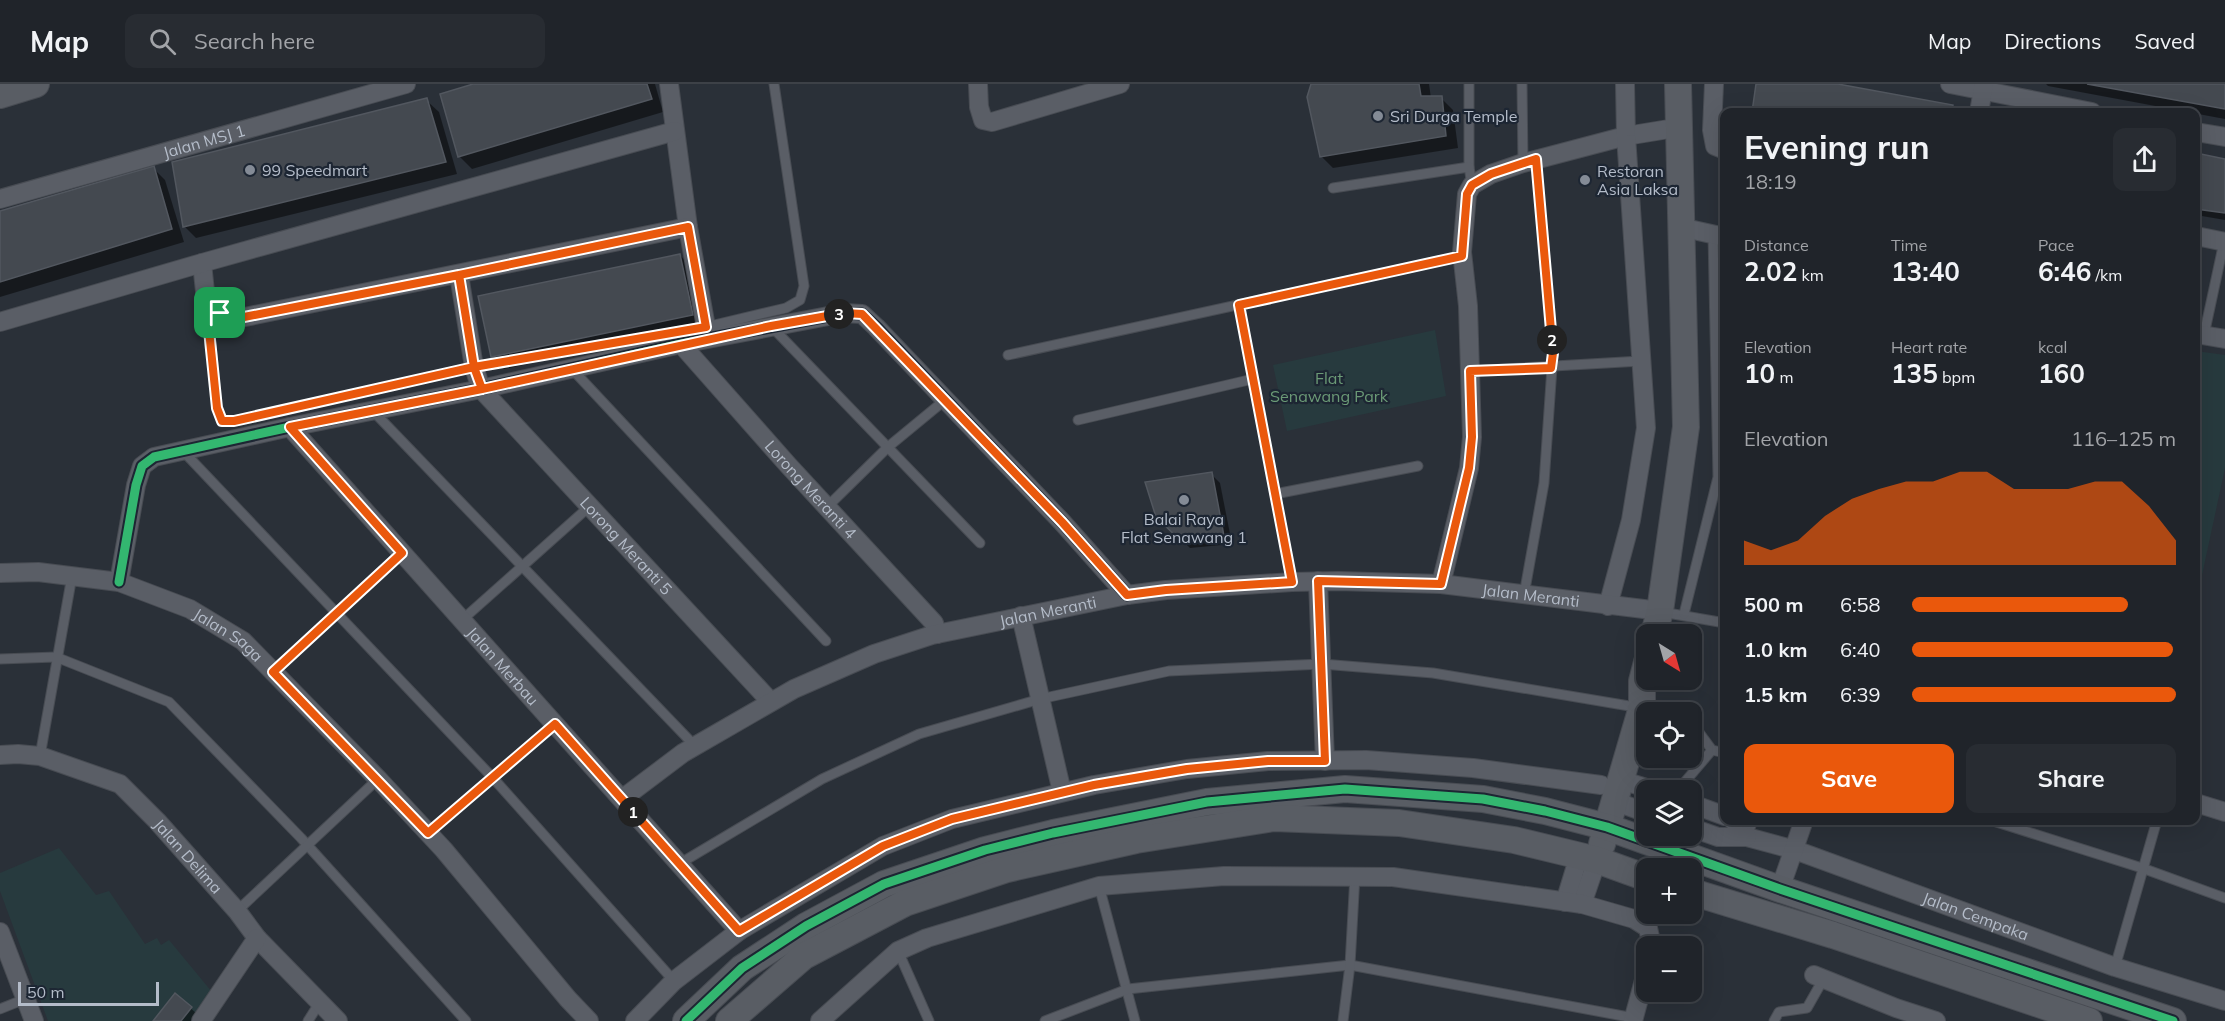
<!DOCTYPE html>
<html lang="en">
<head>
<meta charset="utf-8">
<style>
  :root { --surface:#20242a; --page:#282c32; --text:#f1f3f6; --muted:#a2a4a8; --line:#3d4147; --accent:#ea580c }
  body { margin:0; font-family:Mulish,sans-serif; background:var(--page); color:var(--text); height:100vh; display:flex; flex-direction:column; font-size:22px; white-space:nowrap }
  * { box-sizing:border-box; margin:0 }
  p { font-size:20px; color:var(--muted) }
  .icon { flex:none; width:33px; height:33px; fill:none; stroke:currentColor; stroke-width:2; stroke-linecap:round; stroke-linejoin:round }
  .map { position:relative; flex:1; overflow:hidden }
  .panel { position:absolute; left:1720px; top:24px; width:480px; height:717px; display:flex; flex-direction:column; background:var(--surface); border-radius:12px; box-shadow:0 6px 24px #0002,0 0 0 2px var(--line) }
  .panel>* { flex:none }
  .needle { width:39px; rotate:143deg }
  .controls { position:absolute; left:1636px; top:540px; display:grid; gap:12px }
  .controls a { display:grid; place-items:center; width:66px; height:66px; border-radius:12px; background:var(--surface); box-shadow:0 6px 24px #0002,0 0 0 2px var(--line); font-size:30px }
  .scale { position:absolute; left:18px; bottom:15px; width:141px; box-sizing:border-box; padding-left:6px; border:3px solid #b4bcc9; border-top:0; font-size:16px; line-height:21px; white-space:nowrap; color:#b4bcc9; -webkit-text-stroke:4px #1d2633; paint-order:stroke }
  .pin { position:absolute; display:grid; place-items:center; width:51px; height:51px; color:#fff; margin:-26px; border-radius:12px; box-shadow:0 3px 9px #0006 }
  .km { position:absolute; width:30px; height:30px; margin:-15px; border-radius:50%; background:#222; color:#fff; font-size:16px; line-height:30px; text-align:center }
  .round { display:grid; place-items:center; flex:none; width:63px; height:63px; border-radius:12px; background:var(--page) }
  .head { display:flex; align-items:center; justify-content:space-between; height:102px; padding:0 24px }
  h1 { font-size:33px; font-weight:700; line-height:45px }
  .stats { display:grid; grid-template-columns:repeat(3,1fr); gap:9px; height:102px; padding:6px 24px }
  .stats div { display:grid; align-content:center }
  .stats b { font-size:26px; font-weight:700 }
  .stats small { font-size:16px; font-weight:400 }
  .stats p { font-size:16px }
  .chart { height:168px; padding:12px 24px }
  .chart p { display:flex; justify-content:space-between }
  .chart svg { width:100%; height:108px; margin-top:6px; fill:var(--accent); opacity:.7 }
  .primary-button { display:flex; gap:12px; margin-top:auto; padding:12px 24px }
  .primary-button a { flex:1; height:69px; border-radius:12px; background:var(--accent); color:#fff; font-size:24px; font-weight:700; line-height:69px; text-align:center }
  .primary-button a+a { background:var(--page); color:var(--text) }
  ul { padding:0 24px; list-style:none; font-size:20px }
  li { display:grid; grid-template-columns:96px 72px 1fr; align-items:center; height:45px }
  li i { height:15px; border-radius:8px; background:var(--accent) }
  header { display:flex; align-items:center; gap:36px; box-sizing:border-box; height:84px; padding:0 30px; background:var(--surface); border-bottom:2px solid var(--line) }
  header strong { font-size:28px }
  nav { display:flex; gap:33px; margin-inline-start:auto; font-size:21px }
  .search { width:420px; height:54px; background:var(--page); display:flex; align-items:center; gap:15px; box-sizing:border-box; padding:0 21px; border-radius:12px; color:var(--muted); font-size:22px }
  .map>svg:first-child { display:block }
</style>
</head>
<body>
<header>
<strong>Map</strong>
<div class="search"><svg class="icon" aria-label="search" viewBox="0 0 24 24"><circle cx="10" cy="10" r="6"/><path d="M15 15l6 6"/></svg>Search here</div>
<nav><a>Map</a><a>Directions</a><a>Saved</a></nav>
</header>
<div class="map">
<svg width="2225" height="937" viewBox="0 0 2225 937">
  <rect width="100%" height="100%" fill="#2a3038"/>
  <!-- green -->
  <g fill="#273a3e">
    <path d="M1435,246L1446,312L1287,347L1273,281Z"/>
    <path d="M2196,267L2225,271V384L2196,519Z"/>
    <path d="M59,764L96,811L109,807L145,860L157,854L161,861L169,856L212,908L194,937H48L0,807V789Z"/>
  </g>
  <!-- shadow -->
  <g fill="#0007">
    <path d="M478,0H655L663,28L472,85L460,73L441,11Z"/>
    <path d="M1312,0H1429L1431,14H1441L1453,26L1458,64L1333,84L1321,72Z"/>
    <path d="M1758,0H1830L1952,23L1958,28H1754Z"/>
    <path d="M2046,0H2225V35L2048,2Z"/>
    <path d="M426,16L439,28L457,90L196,154L184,142Z"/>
    <path d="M2196,71L2225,76V136L2196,131Z"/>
    <path d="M153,84L165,96L184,158L0,213V129Z"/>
    <path d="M680,171L692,184L704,243L504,285L492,273Z"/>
    <path d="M1211,390L1220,399L1232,460L1190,464L1157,432Z"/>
    <path d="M176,911L197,930L192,937H155Z"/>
  </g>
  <!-- building -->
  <g fill="#444950" stroke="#52575f" stroke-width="1.5">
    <path d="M473,0H647L652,15L458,73L440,10Z"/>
    <path d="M1311,0H1419L1421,12H1442L1446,52L1320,73L1307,13Z"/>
    <path d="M1756,0H1838L1953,21L1952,28H1752Z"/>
    <path d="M2087,0H2225V25Z"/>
    <path d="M427,14L446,78L183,143L172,78Z"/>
    <path d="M2196,69L2225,75V129L2196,125Z"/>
    <path d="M154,82L172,145L0,198V127Z"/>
    <path d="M680,170L693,231L491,273L478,212Z"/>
    <path d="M1212,388L1224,452L1180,456L1156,433L1145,398Z"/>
    <path d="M175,909L192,923L181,937H153Z"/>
  </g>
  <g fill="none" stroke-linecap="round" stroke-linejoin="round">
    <!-- lane casing -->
    <g stroke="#484c53" stroke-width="11">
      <g id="lane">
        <path d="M1469,0V83L1472,101"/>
        <path d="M1522,0L1523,79"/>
        <path d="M1333,104L1469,83"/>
        <path d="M207,219L217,324L222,337H234L474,283L706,243L786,224L800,216L804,202L774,0"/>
        <path d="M1239,221L1292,498"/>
        <path d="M771,242L980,459"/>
        <path d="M2204,251L2224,158"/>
        <path d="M1008,271L1462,172"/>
        <path d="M571,284L826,557"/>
        <path d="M1470,287L1641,277"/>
        <path d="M372,326L695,662"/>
        <path d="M1078,336L1253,295"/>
        <path d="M182,366L493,694L674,897"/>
        <path d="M1275,410L1418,382"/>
        <path d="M827,423L888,363L945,316"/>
        <path d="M1524,511L1544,399L1553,269L1536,76"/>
        <path d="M1662,528L1725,539"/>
        <path d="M1684,530L1718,393L1713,150"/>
        <path d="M462,536L590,422"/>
        <path d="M0,575L56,573L169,618L301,754L466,937"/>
        <path d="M273,587L402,469"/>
        <path d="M1692,639L1712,666L1725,669"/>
        <path d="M40,672L72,492"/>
        <path d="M1678,706L1712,666"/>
        <path d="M1990,736L2142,784L2225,814"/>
        <path d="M428,749L555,640"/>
        <path d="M1747,753L1753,736"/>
        <path d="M679,780L822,695L919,650L1040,615L1169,587L1322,580L1433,589L1665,628"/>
        <path d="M1099,802L1135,937"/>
        <path d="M237,827L378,695"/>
        <path d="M898,867L929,937"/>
        <path d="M2115,883L2157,736"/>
        <path d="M0,925L25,915"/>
        <path d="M308,937L320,918"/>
        <path d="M1045,937L1128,905L1350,881L1634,934"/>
        <path d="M1343,937L1350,881L1355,791"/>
        <path d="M1774,937L1779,928L1807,924L1824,894"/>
      </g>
    </g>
    <!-- street casing -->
    <g stroke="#484c53" stroke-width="20">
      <g id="street">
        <path d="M669,0L688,143L706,243"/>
        <path d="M978,0L979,23L983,36L992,38L1120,0"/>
        <path d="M1714,0L1712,46L1715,62L1725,66"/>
        <path d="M1950,0L2092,28"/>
        <path d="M1979,28L1984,0"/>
        <path d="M2196,48L2225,53"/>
        <path id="s1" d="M0,115L406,0"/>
        <path d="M1680,143L1725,153"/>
        <path d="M2196,152L2225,158"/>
        <path d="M202,179L206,217L220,229L235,235L688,143"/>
        <path id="s2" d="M459,191L474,283L481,305L771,618"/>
        <path d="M0,238L202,179L675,47"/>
        <path d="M2196,250L2225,255"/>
        <path id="s3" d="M681,260L788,381L934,539L937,550"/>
        <path id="s4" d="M290,343L739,847"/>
        <path id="s5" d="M0,489L38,488L119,498L190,525L243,557L378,695L444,766L568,915L589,937"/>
        <path d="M1318,497L1325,677"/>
        <path d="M119,498L136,401L142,382L154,373L290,343L481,305L681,260L844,229L862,230L876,243L1062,438L1127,511"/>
        <path d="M1441,500L1469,384L1472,353L1468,222L1462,168L1467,110L1472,101L1491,90L1523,79L1626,52L1681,43"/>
        <path d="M1608,522L1631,436L1646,344L1626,52L1625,0"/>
        <path d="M1021,532L1062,708"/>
        <path id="s6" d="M0,671L18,670L40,672L120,700L157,737L237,827L257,854L338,937"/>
        <path d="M1621,696L1653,706"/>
        <path id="s7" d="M622,715L683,669L794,605L874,570L932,551L1127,511L1166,506L1292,498L1338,497L1441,500L1660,527"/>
        <path d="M1614,717L1647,729"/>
        <path d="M2196,719L2225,728"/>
        <path d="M1692,720L1725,732"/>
        <path id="s8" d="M1733,736L1747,753L1795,766L2115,883L2225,917"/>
        <path d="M1692,744L1718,753H1747"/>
        <path d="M1780,805L1804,736"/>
        <path d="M1565,818L1579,772"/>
        <path d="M1582,820L1597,776"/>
        <path d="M0,848L34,937"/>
        <path d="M1814,891L1896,924L1936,937"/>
        <path d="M201,937L257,854"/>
        <path d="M635,937L674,897L739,847L883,762L952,735L1094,701L1187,685L1268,677L1366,676L1473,684L1601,701"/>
        <path d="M820,937L898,867L927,854L1099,802L1224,792L1393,793L1582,820L1634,835L1648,844L1652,862"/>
        <path d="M1633,937L1647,885"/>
      </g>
    </g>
    <!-- secondary casing -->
    <g stroke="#484c53" stroke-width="28">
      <g id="secondary">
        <path d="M0,11L36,0"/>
        <path d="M1654,550L1660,527L1686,343L1678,0"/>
        <path d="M1602,760L1642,623V597L1647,578"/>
        <path d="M1692,808L1833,851L2089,937"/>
        <path d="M686,937L742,884L806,842L884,800L985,766L1053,749L1207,718L1345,705L1483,715L1545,727L1607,743L1780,805L2173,937"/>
        <path d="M729,937L804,872L905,819L1007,785L1136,756L1274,734L1399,739L1514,756L1597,776L1647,794"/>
      </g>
    </g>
    <!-- lane -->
    <use href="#lane" stroke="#5a5e66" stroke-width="9"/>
    <!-- street -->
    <use href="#street" stroke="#5a5e66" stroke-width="18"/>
    <!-- secondary -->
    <use href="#secondary" stroke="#595d64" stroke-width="26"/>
    <!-- cycleway casing -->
    <g stroke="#1d2633" stroke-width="13">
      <g id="cycleway">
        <path d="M119,498L136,401L142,382L154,373L290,343L481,305L681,260L844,229L862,230L876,243L1062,438L1127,511"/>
        <path d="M686,937L742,884L806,842L884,800L985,766L1053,749L1207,718L1345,705L1483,715L1545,727L1607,743L1780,805L2173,937"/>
      </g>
    </g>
    <!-- cycleway -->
    <use href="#cycleway" stroke="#33b770" stroke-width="9"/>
  </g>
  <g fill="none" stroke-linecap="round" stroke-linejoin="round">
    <!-- route casing -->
    <g stroke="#fff" stroke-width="12">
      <path id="route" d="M220,229L234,235L459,191L474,283L482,305L290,343L402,469L273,588L428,749L555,640L739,847L883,762L952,735L1094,701L1187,685L1268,677H1325L1318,497L1441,500L1469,384L1472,353L1470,287L1551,284L1553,269L1536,75L1491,90L1472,101L1467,110L1462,172L1239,221L1292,498L1166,506L1127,511L1062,438L862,230L844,229L771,242L482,305L474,283L706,243L688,143L459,191L474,283L234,337H222L217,324L206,217L220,229"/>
    </g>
    <!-- route -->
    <use href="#route" stroke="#ea580c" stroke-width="8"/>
  </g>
  <!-- markers -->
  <g fill="#848b96" stroke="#1d2633" stroke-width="2">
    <circle cx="1378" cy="32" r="6"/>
    <circle cx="250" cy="86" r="6"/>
    <circle cx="1585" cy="96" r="6"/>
    <circle cx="1184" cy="416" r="6"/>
  </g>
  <g text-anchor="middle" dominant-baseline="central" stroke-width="4.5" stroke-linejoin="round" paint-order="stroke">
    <!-- poi labels -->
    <g font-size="16" fill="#b4bcc9" stroke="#1d2633" text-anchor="start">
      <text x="1390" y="32">Sri Durga Temple</text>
      <text x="262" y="86">99 Speedmart</text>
      <text x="1597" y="87">Restoran<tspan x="1597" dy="18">Asia Laksa</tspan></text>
      <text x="1184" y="435" text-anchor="middle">Balai Raya<tspan x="1184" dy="18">Flat Senawang 1</tspan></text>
    </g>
    <!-- street labels -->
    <g font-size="16" fill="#b4bcc9" stroke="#1d2633">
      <text stroke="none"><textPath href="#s1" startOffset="212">Jalan MSJ 1</textPath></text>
      <text stroke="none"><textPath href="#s3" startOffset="195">Lorong Meranti 4</textPath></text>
      <text stroke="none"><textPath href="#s2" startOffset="330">Lorong Meranti 5</textPath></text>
      <text stroke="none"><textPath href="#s7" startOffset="957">Jalan Meranti</textPath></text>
      <text stroke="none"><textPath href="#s7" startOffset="471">Jalan Meranti</textPath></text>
      <text stroke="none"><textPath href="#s5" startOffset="242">Jalan Saga</textPath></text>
      <text stroke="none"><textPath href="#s4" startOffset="320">Jalan Merbau</textPath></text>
      <text stroke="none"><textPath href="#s6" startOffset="224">Jalan Delima</textPath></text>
      <text stroke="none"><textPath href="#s8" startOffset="264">Jalan Cempaka</textPath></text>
    </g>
    <!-- park labels -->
    <g font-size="16" fill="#6b9a76" stroke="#1d2633">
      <text x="1329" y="294">Flat<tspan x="1329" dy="18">Senawang Park</tspan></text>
    </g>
  </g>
</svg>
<div class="controls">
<a><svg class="needle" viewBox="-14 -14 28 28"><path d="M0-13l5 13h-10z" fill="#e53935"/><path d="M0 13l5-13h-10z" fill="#a2a4a8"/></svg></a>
<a><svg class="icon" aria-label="locate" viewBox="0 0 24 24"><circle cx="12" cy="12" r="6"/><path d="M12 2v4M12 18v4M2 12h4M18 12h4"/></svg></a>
<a><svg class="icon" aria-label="layers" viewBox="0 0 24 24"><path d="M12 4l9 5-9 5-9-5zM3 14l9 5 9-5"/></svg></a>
<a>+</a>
<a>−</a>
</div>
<div class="scale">50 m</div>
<div class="pin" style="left:220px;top:229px;background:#1e9e55"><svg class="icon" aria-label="arrive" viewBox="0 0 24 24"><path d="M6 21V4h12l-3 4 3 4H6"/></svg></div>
<b class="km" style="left:633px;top:728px">1</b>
<b class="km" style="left:1552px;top:256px">2</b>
<b class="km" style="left:839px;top:230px">3</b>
<section class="panel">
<div class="head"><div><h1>Evening run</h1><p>18:19</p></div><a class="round"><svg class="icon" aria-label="share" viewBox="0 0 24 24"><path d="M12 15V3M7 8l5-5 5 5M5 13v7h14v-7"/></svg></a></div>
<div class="stats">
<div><p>Distance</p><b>2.02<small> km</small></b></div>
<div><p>Time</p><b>13:40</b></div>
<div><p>Pace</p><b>6:46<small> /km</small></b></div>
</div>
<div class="stats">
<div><p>Elevation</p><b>10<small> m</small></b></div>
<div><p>Heart rate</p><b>135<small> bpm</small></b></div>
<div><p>kcal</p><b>160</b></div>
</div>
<div class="chart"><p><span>Elevation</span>116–125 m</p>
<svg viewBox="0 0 160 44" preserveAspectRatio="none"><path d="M0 44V34L10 38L20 34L30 24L40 17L50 13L60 10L70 10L80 6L90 6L100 13L110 13L120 13L130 10L140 10L150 20L160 34V44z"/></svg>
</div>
<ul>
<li><b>500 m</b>6:58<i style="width:82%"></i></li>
<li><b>1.0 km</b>6:40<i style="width:99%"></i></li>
<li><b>1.5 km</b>6:39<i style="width:100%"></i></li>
</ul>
<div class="primary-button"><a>Save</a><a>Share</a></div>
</section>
</div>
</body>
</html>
